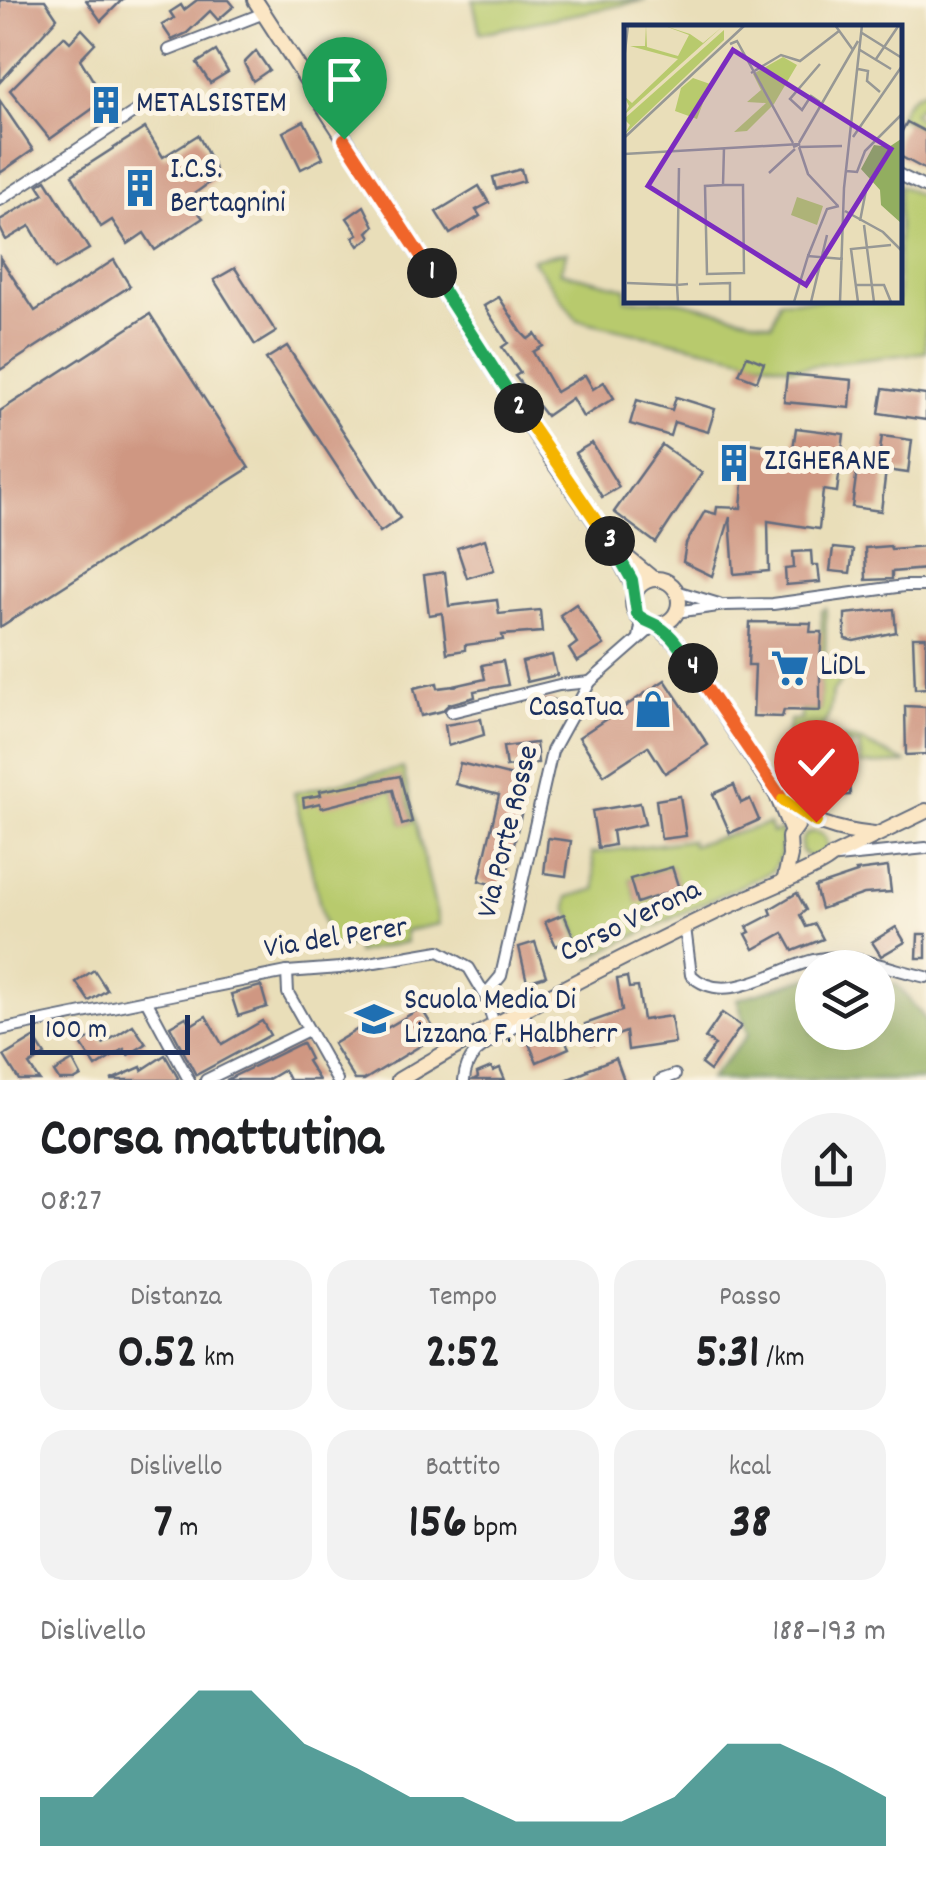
<!DOCTYPE html>
<html lang="it">
<head>
<meta charset="utf-8">
<style>
  :root { --surface:#fff; --page:#f2f2f2; --text:#202124; --muted:#757577; --accent:#0f766e }
  body { margin:0; font-family:Dekko,sans-serif; background:var(--page); color:var(--text); height:100vh; display:flex; flex-direction:column; font-size:38px; white-space:nowrap }
  * { box-sizing:border-box; margin:0 }
  p { font-size:32px; color:var(--muted) }
  .icon { flex:none; width:55px; height:55px; fill:none; stroke:currentColor; stroke-width:2; stroke-linecap:round; stroke-linejoin:round }
  .map { position:relative; height:1080px; overflow:hidden }
  .side { display:flex; flex-direction:column; background:var(--surface); flex:1 }
  .side>* { flex:none }
  .tools { position:absolute; left:795px; top:950px; display:grid; gap:20px }
  .tools a { display:grid; place-items:center; width:100px; height:100px; border-radius:50%; background:var(--surface); box-shadow:0 10px 40px #0002; font-size:50px }
  .scale { position:absolute; left:30px; bottom:25px; width:160px; box-sizing:border-box; padding-left:10px; border:5px solid #1b2f5e; border-top:0; font-size:28px; line-height:35px; white-space:nowrap; color:#1b2f5e; -webkit-text-stroke:8px #fcf5e5; paint-order:stroke }
  .pin { position:absolute; display:grid; place-items:center; width:85px; height:85px; color:#fff; margin:-102px -42px; border-radius:50% 50% 50% 0; rotate:-45deg; box-shadow:0 0 10px #0007 }
  .pin .icon { rotate:45deg }
  .km { position:absolute; width:50px; height:50px; margin:-25px; border-radius:50%; background:#222; color:#fff; font-size:28px; line-height:50px; text-align:center }
  .round { display:grid; place-items:center; flex:none; width:105px; height:105px; border-radius:52px; background:var(--page) }
  .headline { display:flex; align-items:center; justify-content:space-between; height:170px; padding:0 40px }
  h1 { font-size:55px; font-weight:700; line-height:75px }
  .stats { display:grid; grid-template-columns:repeat(3,1fr); gap:15px; height:170px; padding:10px 40px }
  .stats div { display:grid; align-content:center; border-radius:25px; background:var(--page); text-align:center }
  .stats b { font-size:50px; font-weight:700 }
  .stats small { font-size:28px; font-weight:400 }
  .stats p { font-size:28px }
  .chart { height:280px; padding:20px 40px }
  .chart p { display:flex; justify-content:space-between }
  .chart svg { width:100%; height:180px; margin-top:10px; fill:var(--accent); opacity:.7 }
  .map>svg:first-child { display:block }
</style>
</head>
<body>
<div class="map">
<svg width="926" height="1080" viewBox="0 0 926 1080">
  <rect width="100%" height="100%" fill="#fcf5e5"/>
  <filter id="ink" filterUnits="userSpaceOnUse"><feTurbulence type="fractalNoise" baseFrequency=".01" numOctaves="2"/><feDisplacementMap in="SourceGraphic" scale="20" xChannelSelector="R" yChannelSelector="G"/><feConvolveMatrix kernelMatrix="1 2 1 2 8 2 1 2 1" color-interpolation-filters="sRGB"/></filter>
  <filter id="wash" filterUnits="userSpaceOnUse"><feTurbulence type="fractalNoise" baseFrequency=".0048" numOctaves="4" result="noise"/><feDisplacementMap in="SourceGraphic" scale="40" xChannelSelector="R" yChannelSelector="G"/><feGaussianBlur stdDeviation="2.25" result="paint"/><feColorMatrix in="noise" values="0 0 0 0 0 0 0 0 0 0 0 0 0 0 0 0 0 1.4 0 .05"/><feComposite in="paint" operator="in"/></filter>
  <g filter="url(#wash)">
    <rect width="100%" height="100%" fill="#e9deb9"/>
    <!-- green -->
    <g fill="#b8ca6d" stroke="#6a7c66" stroke-width="2.5" fill-rule="evenodd">
      <path d="M473,0H646L480,33Z"/>
      <path d="M926,90V101L913,113L918,118L926,112V132L899,117C902,104 912,94 926,90Z"/>
      <path d="M899,185L926,199V352L793,368L577,320L532,259L567,252L560,272L626,288V300H675L772,324L780,300H898Z"/>
      <path d="M826,608L825,662L831,668L847,674L833,692L828,717L817,735L823,739H856L907,763L861,765L859,744L788,748L789,784L785,786L771,765L784,759L782,748L785,747L790,720H801V711H820V672H825V663L820,662L822,611Z"/>
      <path d="M403,768L439,924L405,931L406,942L357,953L355,944L330,949L294,793ZM400,777L412,822L402,824L393,790L368,796L364,782Z"/>
      <path d="M769,824L772,833L782,830L781,855L772,871L588,958L567,908L568,897L596,889L592,853L691,840L692,845ZM671,867L679,889L637,902L630,879Z"/>
      <circle cx="814" cy="845" r="13"/>
    </g>
    <!-- forest -->
    <path fill="#92ae60" stroke="#566e5f" stroke-width="2.5" d="M812,977V1032H878V980L897,985L926,1020V1080H709L748,1035L737,999Z"/>
    <g id="blocks">
      <!-- building -->
      <g fill="#cf9782">
        <path d="M0,0H45L57,18L0,82Z"/>
        <path d="M86,0H122L101,21Z"/>
        <path d="M197,0H229L234,6L218,20L210,11L187,33L172,40L162,25L174,18L170,12L181,5L184,10Z"/>
        <path d="M82,29L95,43L80,59L105,100L50,139L10,90L64,36L70,42Z"/>
        <path d="M216,51L228,72L210,83L197,63Z"/>
        <path d="M256,51L269,70L253,81L244,63Z"/>
        <path d="M345,74L361,98L344,109L328,86Z"/>
        <path d="M0,101L33,150L0,173Z"/>
        <path d="M304,121L323,158L301,169L283,132Z"/>
        <path d="M907,122L926,132V170L898,155V138Z"/>
        <path d="M145,128L163,157L198,135L214,166L216,178L187,199L203,218L155,250L144,233L128,244L112,220L101,227L72,175Z"/>
        <path d="M521,169L524,181L496,189L493,177Z"/>
        <path d="M46,180L89,249L55,269L30,226L6,240L0,228V220L44,194L38,185Z"/>
        <path d="M479,186L489,203L476,210L480,216L450,234L436,212Z"/>
        <path d="M364,206L374,226L368,232L371,237L359,246L353,237L358,234L347,218Z"/>
        <path d="M0,258L35,311L114,260L130,286L0,370Z"/>
        <path d="M235,268L276,332L255,345L214,280Z"/>
        <path d="M499,297L522,333L528,339L535,334L543,346L533,352L556,392L585,375L593,389L604,382L614,398L583,417L572,398L546,416L515,376L520,373L502,347L508,343L484,306Z"/>
        <path d="M150,314L249,468L0,627V411Z"/>
        <path d="M287,346L400,518L380,532L266,359Z"/>
        <path d="M747,356L764,363L757,381L739,374Z"/>
        <path d="M787,374L852,380L850,408L784,402Z"/>
        <path d="M883,389L926,395V420L879,413Z"/>
        <path d="M676,397L715,409L708,432L674,422L670,436L630,424L637,400L672,410Z"/>
        <path d="M796,428L844,434L837,492L823,490L819,529L768,521L769,571L734,574L730,517L712,576L683,562L686,544L705,511L716,514L717,507L741,508L744,471L730,466L733,458L745,463L748,443L793,449Z"/>
        <path d="M882,436L912,440L908,473L886,470L881,511L852,507L858,462L878,465Z"/>
        <path d="M592,443L619,487L602,497L575,453Z"/>
        <path d="M662,445L702,473L656,543L614,512Z"/>
        <path d="M485,539L494,570L467,578L457,548Z"/>
        <path d="M890,546L891,549L926,546V569L892,572V579L866,580L865,548Z"/>
        <path d="M833,548L853,550L850,573L830,571Z"/>
        <path d="M811,551L812,565H818L820,582L786,585L785,569L794,568L793,552Z"/>
        <path d="M445,572L449,606L497,600L499,614L540,610L542,632L502,635L503,640L465,645V650L447,653L442,613L429,615L424,575Z"/>
        <path d="M576,604L604,645L577,662L569,649L577,643L560,615Z"/>
        <path d="M894,609L896,632L854,641L845,639V614Z"/>
        <path d="M750,622L811,623L810,632H822L820,662H825V672H820V711L784,710L782,717L753,716L755,665H748Z"/>
        <path d="M913,637H926V688L915,689Z"/>
        <path d="M552,655L557,675L527,682L522,662Z"/>
        <path d="M503,661L508,685L474,691L475,697L449,704L442,711L421,716L414,688L437,683L438,688L454,686L485,679L482,665Z"/>
        <path d="M665,680L708,745L665,773L648,746L604,775L579,737Z"/>
        <path d="M539,699L554,700L553,717L534,716L536,700Z"/>
        <path d="M905,706L926,707V754L906,755Z"/>
        <path d="M481,719L484,735L448,746L445,725Z"/>
        <path d="M536,743L538,763L506,767L503,747Z"/>
        <path d="M848,757L850,795L815,797L814,758Z"/>
        <path d="M460,763L529,780L504,887L479,881L499,795L455,784Z"/>
        <path d="M400,776L412,822L402,825L393,790L321,808L320,803L304,807L303,798L321,795L320,791Z"/>
        <path d="M734,785L741,803L750,799L759,820L730,833L713,794Z"/>
        <path d="M680,796L686,836L661,839L656,800Z"/>
        <path d="M640,803L645,824L612,831L614,845L598,848L592,811Z"/>
        <path d="M548,838L571,841L566,876L544,873Z"/>
        <path d="M672,867L679,889L637,903L630,879Z"/>
        <path d="M888,867L891,892L864,894L821,909L815,887L857,873L856,871Z"/>
        <path d="M797,893L806,910L800,915L806,927L815,924L823,939L793,951L783,933L754,949L746,934L750,932L747,927L772,914L770,909Z"/>
        <path d="M564,914L574,938L556,946L545,922Z"/>
        <path d="M896,927L905,942L881,956L872,942Z"/>
        <path d="M918,934H926V958H917Z"/>
        <path d="M535,942L546,976L527,982L519,947Z"/>
        <path d="M94,970L107,990L89,1001L76,982Z"/>
        <path d="M627,977L629,988L638,987L643,1020L671,1016L675,1043L628,1050L626,1032L592,1044L585,1024L622,1011L617,979Z"/>
        <path d="M261,986L267,1007L238,1016L231,994Z"/>
        <path d="M421,1008L438,1035L364,1080H355L333,1044L368,1023L375,1035Z"/>
        <path d="M722,1013L741,1026L710,1071L701,1064L715,1045L705,1038Z"/>
        <path d="M206,1016L222,1044L262,1021L270,1035L196,1075L170,1026L186,1017L191,1025Z"/>
        <path d="M133,1025L146,1044L128,1055L124,1049L96,1067L81,1044L97,1034L103,1044Z"/>
        <path d="M559,1026L569,1048L537,1062L527,1039Z"/>
        <path d="M34,1038L45,1055L29,1065L39,1080H19L4,1056Z"/>
        <path d="M302,1043L310,1059L307,1061L319,1080H289L284,1070L267,1080H226Z"/>
        <path d="M165,1055L178,1078L176,1080H111L141,1067L142,1070Z"/>
        <path d="M616,1058L624,1080H566L588,1071L587,1069Z"/>
        <path d="M73,1061L81,1076L74,1080H59L54,1072Z"/>
        <path d="M491,1067L493,1071L500,1068L505,1080H473L478,1077L477,1073Z"/>
      </g>
    </g>
  </g>
  <g filter="url(#ink)">
    <use href="#blocks" fill-opacity="0" stroke="#636c7e" stroke-width="2.5"/>
    <g fill="none" stroke-linecap="round" stroke-linejoin="round">
      <!-- street casing -->
      <g stroke="#636c7e" stroke-width="14">
        <g id="street">
          <path d="M169,50L264,13"/>
          <path d="M898,174L926,188"/>
          <path d="M0,200L150,102L181,97"/>
          <path d="M676,591L719,604"/>
          <path d="M676,612L725,605L773,604L904,586H926"/>
          <path d="M639,638L642,620"/>
          <path d="M451,712L559,685L590,682"/>
          <path d="M837,857L926,848"/>
          <path d="M685,927L691,975C727,1010 784,962 825,958C858,955 894,970 926,977"/>
          <path d="M287,972L288,993L337,1080"/>
          <path d="M485,995L501,976L552,751L590,682L655,625"/>
          <path d="M146,1000L287,972L340,968L439,951L469,968L485,995L494,1024"/>
          <path d="M0,1030L146,1000L189,1080"/>
          <path d="M206,1080L308,1030"/>
          <path d="M464,1080C468,1034 516,1045 529,1005"/>
          <path d="M661,1080L675,1075"/>
        </g>
      </g>
      <!-- secondary casing -->
      <g stroke="#636c7e" stroke-width="18">
        <g id="secondary">
          <path d="M255,0L553,461L612,545L636,591"/>
          <path d="M620,552L653,579"/>
          <circle cx="656" cy="602" r="23"/>
          <path d="M657,625L678,645L777,795L792,832"/>
          <path d="M782,799C810,823 837,831 874,835"/>
          <path d="M785,878L790,856L789,837L797,826"/>
          <path d="M399,1080C504,1017 612,962 722,909C741,900 824,866 831,857L926,811"/>
        </g>
      </g>
      <!-- street -->
      <use href="#street" stroke="#fff" stroke-width="10"/>
      <!-- secondary -->
      <use href="#secondary" stroke="#fbe6c4" stroke-width="14"/>
    </g>
  </g>
  <g fill="none" stroke-linecap="round" stroke-linejoin="round" filter="url(#ink)">
    <!-- split-1 casing -->
    <g stroke="#fff" stroke-width="20">
      <path id="split-1" d="M344,139L432,273"/>
    </g>
    <!-- split-2 casing -->
    <g stroke="#fff" stroke-width="20">
      <path id="split-2" d="M432,273L519,408"/>
    </g>
    <!-- split-3 casing -->
    <g stroke="#fff" stroke-width="20">
      <path id="split-3" d="M519,408L610,541"/>
    </g>
    <!-- split-4 casing -->
    <g stroke="#fff" stroke-width="20">
      <path id="split-4" d="M610,541L632,580L637,614C645,622 652,622 659,627C674,636 684,654 693,668"/>
    </g>
    <!-- split-5 casing -->
    <g stroke="#fff" stroke-width="20">
      <path id="split-5" d="M693,668L783,800"/>
    </g>
    <!-- split-6 casing -->
    <g stroke="#fff" stroke-width="20">
      <path id="split-6" d="M783,800L816,822"/>
    </g>
    <!-- split-1 -->
    <use href="#split-1" stroke="#f0652b" stroke-width="12"/>
    <!-- split-2 -->
    <use href="#split-2" stroke="#22a559" stroke-width="12"/>
    <!-- split-3 -->
    <use href="#split-3" stroke="#f5b400" stroke-width="12"/>
    <!-- split-4 -->
    <use href="#split-4" stroke="#22a559" stroke-width="12"/>
    <!-- split-5 -->
    <use href="#split-5" stroke="#f0652b" stroke-width="12"/>
    <!-- split-6 -->
    <use href="#split-6" stroke="#f5b400" stroke-width="12"/>
  </g>
  <!-- icons -->
  <defs>
    <g id="building-bare" transform="scale(3)"><path d="M-4-6H4V6H1V3H-1V6H-4ZM-2.5-4.3h1.7v1.8h-1.7ZM.8-4.3h1.7v1.8H.8ZM-2.5-1h1.7V.8h-1.7ZM.8-1h1.7V.8H.8Z" fill="#1f6fb2" stroke="#fcf5e5" stroke-width="2.5" paint-order="stroke"/></g>
    <g id="supermarket-bare" transform="scale(3)"><path d="M-6-5.5h2.5l.6 2H6L4.5 2H-2.5L-4.4-4H-6ZM-1.5 3.2a1.3 1.3 0 1 0 .1 0ZM3 3.2a1.3 1.3 0 1 0 .1 0Z" fill="#1f6fb2" stroke="#fcf5e5" stroke-width="2.5" paint-order="stroke"/></g>
    <g id="shop-bare" transform="scale(3)"><path d="M-5-2.5h2.3a2.7 3.5 0 0 1 5.4 0H5L5.5 6h-11ZM-1.5-2.5h3a1.5 2.3 0 0 0-3 0Z" fill="#1f6fb2" stroke="#fcf5e5" stroke-width="2.5" paint-order="stroke"/></g>
    <g id="school-bare" transform="scale(3)"><path d="M0-5L7-2L0 1L-7-2ZM-4 1L0 2.5L4 1V4Q0 6-4 4Z" fill="#1f6fb2" stroke="#fcf5e5" stroke-width="2.5" paint-order="stroke"/></g>
  </defs>
  <g fill-rule="evenodd">
    <use href="#building-bare" x="106" y="105"/>
    <use href="#building-bare" x="140" y="188"/>
    <use href="#building-bare" x="734" y="463"/>
    <use href="#supermarket-bare" x="790" y="668"/>
    <use href="#shop-bare" x="653" y="709"/>
    <use href="#school-bare" x="374" y="1019"/>
  </g>
  <g text-anchor="middle" dominant-baseline="central" stroke-width="10" stroke-linejoin="round" paint-order="stroke">
    <!-- poi labels -->
    <g font-size="30" fill="#1b2f5e" stroke="#fcf5e5" text-anchor="start">
      <text x="136" y="105">METALSISTEM</text>
      <text x="170" y="171">I.C.S.<tspan x="170" dy="34">Bertagnini</tspan></text>
      <text x="764" y="463">ZIGHERANE</text>
      <text x="820" y="668">LiDL</text>
      <text x="623" y="709" text-anchor="end">CasaTua</text>
      <text x="404" y="1002">Scuola Media Di<tspan x="404" dy="34">Lizzana F. Halbherr</tspan></text>
    </g>
    <!-- street labels -->
    <g font-size="30" fill="#1b2f5e" stroke="#fcf5e5">
      <text transform="translate(510 832) rotate(-76)">Via Porte Rosse</text>
      <text transform="translate(631 923) rotate(-26)">Corso Verona</text>
      <text transform="translate(336 940) rotate(-9)">Via del Perer</text>
    </g>
  </g>
  <!-- overview -->
  <g transform="translate(624 25)">
    <rect width="278" height="278" fill="#e9deb9"/>
    <path d="M22,0L23,22L54,31L65,10L38,0L66,9L79,18L98,2L0,90L5,81L0,71L8,78L54,34L6,21H21ZM100,5V15L0,110L6,100L0,94ZM159,32L173,40L150,79L123,106L110,107L142,78L123,77L137,65L129,49ZM69,53L86,59L73,94L51,86L57,63ZM173,172L199,181L193,200L167,190Z" fill="#b8ca6d"/>
    <path d="M277,114V198L257,180L256,165L237,144L250,120L265,122Z" fill="#92ae60"/>
    <path fill="none" stroke="#979895" stroke-width="2.5" d="M211,0L229,25M238,8L278,33M106,19L113,16L169,118M236,25L267,44M252,34L275,0M0,35L4,0M234,44L244,46L243,56L256,67M127,48L157,30L176,36L215,6M196,77L187,71L178,85L166,74L196,39M229,112L278,41M0,113L121,0M175,118L234,16M175,122L184,149L214,181M175,122L218,121M0,129L176,119L169,122M55,143L53,260L64,259M222,146L233,147L241,126L278,89M145,148L171,124M99,160H119L120,248L83,249L81,161L99,160L100,123M221,186L259,207L278,226M236,196L243,160M240,200L250,277M184,231L203,184L215,181M3,258L53,260L54,277M75,259L106,258V277M232,260H260L267,277M170,277L184,231L219,234M187,277L203,210M216,277L220,163L238,0M234,277L227,224L267,220"/>
    <path fill="#7b2cbf" fill-opacity="0.15" stroke="#7b2cbf" stroke-width="5" d="M109,25L267,124L182,260L24,161Z"/>
    <rect width="278" height="278" fill="none" stroke="#1b2f5e" stroke-width="5"/>
  </g>
</svg>
<div class="tools">
<a><svg class="icon" aria-label="layers" viewBox="0 0 24 24"><path d="M12 4l9 5-9 5-9-5zM3 14l9 5 9-5"/></svg></a>
</div>
<div class="scale">100 m</div>
<div class="pin" style="left:344px;top:139px;background:#1e9e55"><svg class="icon" aria-label="arrive" viewBox="0 0 24 24"><path d="M6 21V4h12l-3 4 3 4H6"/></svg></div>
<div class="pin" style="left:816px;top:822px;background:#d93025"><svg class="icon" aria-label="check" viewBox="0 0 24 24"><path d="M5 12l5 5 9-10"/></svg></div>
<b class="km" style="left:432px;top:273px">1</b>
<b class="km" style="left:519px;top:408px">2</b>
<b class="km" style="left:610px;top:541px">3</b>
<b class="km" style="left:693px;top:668px">4</b>
</div>
<section class="side">
<div class="headline"><div><h1>Corsa mattutina</h1><p>08:27</p></div><a class="round"><svg class="icon" aria-label="share" viewBox="0 0 24 24"><path d="M12 15V3M7 8l5-5 5 5M5 13v7h14v-7"/></svg></a></div>
<div class="stats">
<div><p>Distanza</p><b>0.52<small> km</small></b></div>
<div><p>Tempo</p><b>2:52</b></div>
<div><p>Passo</p><b>5:31<small> /km</small></b></div>
</div>
<div class="stats">
<div><p>Dislivello</p><b>7<small> m</small></b></div>
<div><p>Battito</p><b>156<small> bpm</small></b></div>
<div><p>kcal</p><b>38</b></div>
</div>
<div class="chart"><p><span>Dislivello</span>188–193 m</p>
<svg viewBox="0 0 160 44" preserveAspectRatio="none"><path d="M0 44V32L10 32L20 19L30 6L40 6L50 19L60 25L70 32L80 32L90 38L100 38L110 38L120 32L130 19L140 19L150 25L160 32V44z"/></svg>
</div>
</section>
</body>
</html>
